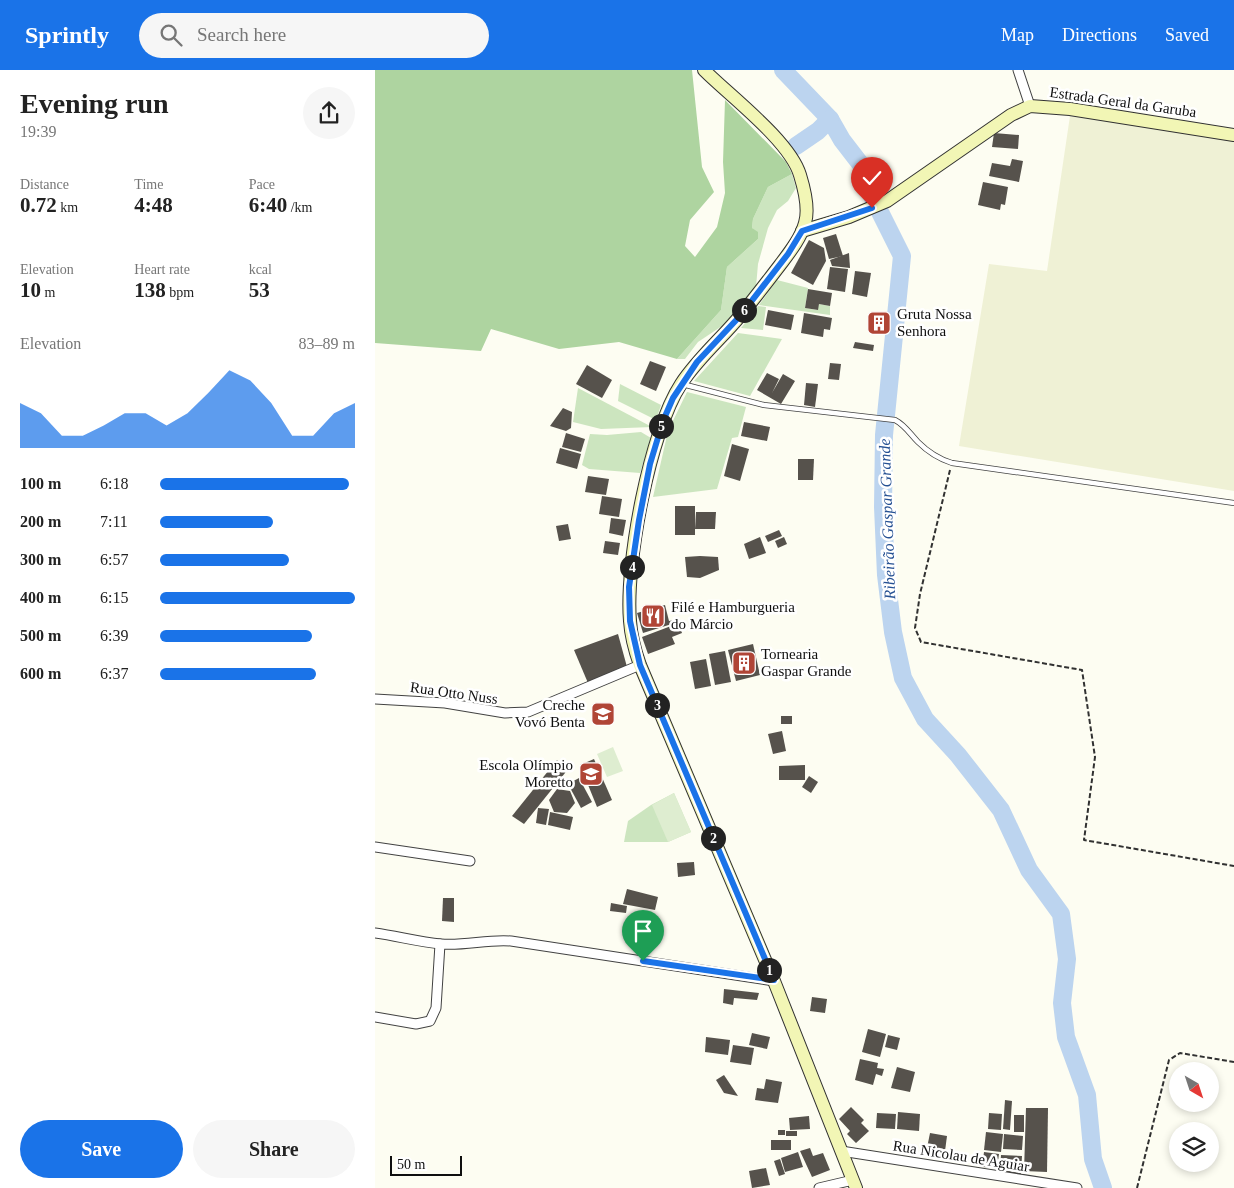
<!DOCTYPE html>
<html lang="en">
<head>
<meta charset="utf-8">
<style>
  :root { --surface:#fff; --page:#f6f6f6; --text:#222; --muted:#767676; --accent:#1a73e8 }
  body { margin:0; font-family:Georgia,serif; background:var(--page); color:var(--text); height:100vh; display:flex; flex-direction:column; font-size:19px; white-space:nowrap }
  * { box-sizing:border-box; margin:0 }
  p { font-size:16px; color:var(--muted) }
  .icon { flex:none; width:28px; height:28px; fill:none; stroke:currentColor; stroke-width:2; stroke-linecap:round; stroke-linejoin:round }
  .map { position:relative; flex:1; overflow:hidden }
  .drawer { display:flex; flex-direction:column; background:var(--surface); width:375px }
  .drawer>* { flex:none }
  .needle { width:32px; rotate:141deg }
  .tools { position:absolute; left:794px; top:992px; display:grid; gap:10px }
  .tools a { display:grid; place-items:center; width:50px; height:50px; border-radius:50%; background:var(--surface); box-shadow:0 2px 8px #0003; font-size:25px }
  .scale { position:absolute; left:15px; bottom:12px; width:72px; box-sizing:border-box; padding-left:5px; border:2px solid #0f0f0f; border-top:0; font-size:14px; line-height:18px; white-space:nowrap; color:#0f0f0f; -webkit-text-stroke:4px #fff; paint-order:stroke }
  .pin { position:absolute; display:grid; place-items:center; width:42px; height:42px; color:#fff; margin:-51px -21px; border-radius:50% 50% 50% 0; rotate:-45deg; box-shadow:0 0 5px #0007 }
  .pin .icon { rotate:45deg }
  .km { position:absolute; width:25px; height:25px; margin:-12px; border-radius:50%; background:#222; color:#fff; font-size:14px; line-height:25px; text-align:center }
  .round { display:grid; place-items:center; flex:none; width:52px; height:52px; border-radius:26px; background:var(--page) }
  .head { display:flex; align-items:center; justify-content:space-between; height:85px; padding:0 20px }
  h1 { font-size:28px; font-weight:600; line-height:38px }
  .metrics { display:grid; grid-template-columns:repeat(3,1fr); gap:8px; height:85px; padding:5px 20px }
  .metrics div { display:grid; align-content:center }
  .metrics b { font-size:21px; font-weight:600 }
  .metrics small { font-size:14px; font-weight:400 }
  .metrics p { font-size:14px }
  .chart { height:140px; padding:10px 20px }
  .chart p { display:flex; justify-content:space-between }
  .chart svg { width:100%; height:90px; margin-top:5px; fill:var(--accent); opacity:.7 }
  .action { display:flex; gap:10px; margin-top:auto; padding:10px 20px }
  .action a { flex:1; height:58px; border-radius:30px; background:var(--accent); color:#fff; font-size:20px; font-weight:600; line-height:58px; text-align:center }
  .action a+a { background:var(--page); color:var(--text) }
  ul { padding:0 20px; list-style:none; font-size:16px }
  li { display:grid; grid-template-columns:80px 60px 1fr; align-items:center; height:38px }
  li i { height:12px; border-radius:6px; background:var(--accent) }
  header { display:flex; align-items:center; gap:30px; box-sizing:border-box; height:70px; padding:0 25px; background:var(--accent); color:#fff }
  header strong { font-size:24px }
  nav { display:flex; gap:28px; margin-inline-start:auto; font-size:18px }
  .search { width:350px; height:45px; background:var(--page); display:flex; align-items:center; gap:12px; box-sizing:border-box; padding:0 18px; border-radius:28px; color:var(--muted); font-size:19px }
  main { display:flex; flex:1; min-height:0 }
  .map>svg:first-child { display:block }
</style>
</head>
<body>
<header>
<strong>Sprintly</strong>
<div class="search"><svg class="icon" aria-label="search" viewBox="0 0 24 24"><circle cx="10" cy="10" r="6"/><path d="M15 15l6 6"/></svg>Search here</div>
<nav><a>Map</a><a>Directions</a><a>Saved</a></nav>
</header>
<main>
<section class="drawer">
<div class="head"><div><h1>Evening run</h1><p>19:39</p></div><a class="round"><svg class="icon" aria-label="share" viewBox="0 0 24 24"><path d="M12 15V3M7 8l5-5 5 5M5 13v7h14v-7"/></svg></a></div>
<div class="metrics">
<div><p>Distance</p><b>0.72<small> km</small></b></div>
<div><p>Time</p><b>4:48</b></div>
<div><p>Pace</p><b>6:40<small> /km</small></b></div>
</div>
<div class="metrics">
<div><p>Elevation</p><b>10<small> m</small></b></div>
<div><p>Heart rate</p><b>138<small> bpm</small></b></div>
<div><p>kcal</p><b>53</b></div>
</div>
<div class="chart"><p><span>Elevation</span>83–89 m</p>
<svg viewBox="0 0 160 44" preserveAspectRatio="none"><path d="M0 44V22L10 27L20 38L30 38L40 33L50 27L60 27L70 33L80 27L90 17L100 6L110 11L120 22L130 38L140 38L150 27L160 22V44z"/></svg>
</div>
<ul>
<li><b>100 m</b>6:18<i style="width:97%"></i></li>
<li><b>200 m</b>7:11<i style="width:58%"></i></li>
<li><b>300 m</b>6:57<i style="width:66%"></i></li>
<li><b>400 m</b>6:15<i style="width:100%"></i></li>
<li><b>500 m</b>6:39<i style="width:78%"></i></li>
<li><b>600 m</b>6:37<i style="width:80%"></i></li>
</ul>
<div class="action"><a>Save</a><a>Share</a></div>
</section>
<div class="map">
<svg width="859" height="1118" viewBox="0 0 859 1118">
  <rect width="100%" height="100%" fill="#fdfdf2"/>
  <!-- farmland -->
  <path fill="#eff1d5" d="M695,46L859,68V421L584,376L614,194L672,201Z"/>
  <!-- green -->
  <g fill="#cce5bf">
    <path d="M417,104L421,118L413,131L402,140L393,158L383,194L381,217L350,254L323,272L310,289H302L346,240L352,197L383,169L377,158L378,149L393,117Z"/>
    <path d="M402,210L433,218L430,238L442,240L444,234L455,236V245L384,235Z"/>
    <path d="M383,236L391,237L388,260L366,258Z"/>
    <path d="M363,263L407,269L375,326L319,311Z"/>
    <path d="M245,314L286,335L281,350L243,331Z"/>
    <path d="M203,318L277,357L226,359L198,352Z"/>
    <path d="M312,322L371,337L363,367L357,368L342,419L278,427L293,361Z"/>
    <path d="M266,362L276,368L265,403L214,399L207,395L215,364L232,365Z"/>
    <path d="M299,723L316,762L293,772H249L253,751L276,735Z"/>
  </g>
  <!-- forest -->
  <path fill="#aed4a0" d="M0,0H317L327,97L339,122L315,150L310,176L320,187L342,157L350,123L348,92L350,30L411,92L417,104L393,117L378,149L377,158L383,162V169L352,197L346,240L302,289L244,272L184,279L116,259L106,281L0,273Z"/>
  <!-- pitch -->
  <g fill="#deedd0">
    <path d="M238,677L248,701L232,707L222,684Z"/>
    <path d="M299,723L316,762L293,772L277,735Z"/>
  </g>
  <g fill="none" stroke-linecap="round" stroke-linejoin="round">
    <!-- river -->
    <g stroke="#bcd4ef" stroke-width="18">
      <path d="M408,0L455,49L467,70L487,96L495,122L527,186L509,365L508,437L511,505L518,562L528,608L550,649L583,685L626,740L654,800L686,844L692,889L687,933L691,967L712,1025L718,1089L728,1118"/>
      <path d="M421,76L443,61L455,49"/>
    </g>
  </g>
  <!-- building -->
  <g fill="#56524c">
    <path d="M619,63L644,65L643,79L617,77Z"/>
    <path d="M637,89L648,91L644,112L614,106L617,93L635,96Z"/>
    <path d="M608,112L633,117L630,135L626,134L625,140L603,135Z"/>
    <path d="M461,164L468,186L454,189L448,168Z"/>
    <path d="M434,170L449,178L451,191L438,215L416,203Z"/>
    <path d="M474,183L475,198L457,196L455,190Z"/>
    <path d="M455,197L473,199L470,222L452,219Z"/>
    <path d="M480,201L496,203L492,227L477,224Z"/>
    <path d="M433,219L457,223L455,236L444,234L443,240L430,238Z"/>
    <path d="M393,240L419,245L416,260L390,255Z"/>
    <path d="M429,243L457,248L455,260L449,259L448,267L426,263Z"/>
    <circle cx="504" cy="253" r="3"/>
    <path d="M480,272L499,275L498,281L478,278Z"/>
    <path d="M275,291L291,297L281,321L265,314Z"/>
    <path d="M455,293L466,294L464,310L453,309Z"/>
    <path d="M212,295L237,310L227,328L201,314Z"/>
    <path d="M392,303L404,309L397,323L408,304L420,311L406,334L382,320Z"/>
    <path d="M431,313L443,314L440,337L429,335Z"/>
    <path d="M188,338L197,342L196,358L191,361L175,356Z"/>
    <path d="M369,352L395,357L392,371L366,366Z"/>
    <path d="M191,363L210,369L206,382L187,377Z"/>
    <path d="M357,374L374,379L365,411L349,406Z"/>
    <path d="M185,378L206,384L202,399L181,393Z"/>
    <path d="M423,389H439L438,410H423Z"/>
    <path d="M213,406L234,409L231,425L210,422Z"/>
    <path d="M227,426L247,429L244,447L224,444Z"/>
    <rect x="300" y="436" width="20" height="29"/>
    <path d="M321,442H341L340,459H320Z"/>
    <path d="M236,448L251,450L248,466L234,463Z"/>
    <path d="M193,454L196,469L184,471L181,456Z"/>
    <path d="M404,460L407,466L393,472L390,466Z"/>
    <path d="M385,467L391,483L374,489L369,474Z"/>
    <path d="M409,467L412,474L403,478L400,471Z"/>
    <path d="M230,471L245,473L243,485L228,483Z"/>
    <path d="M325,486L343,487L344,500L325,508L312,507L310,487Z"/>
    <path d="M290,535L294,551L300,550V553L268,563L262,543Z"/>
    <path d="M304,553L307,563L297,567L300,574L273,584L267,567Z"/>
    <path d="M243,564L252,597L213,613L199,580Z"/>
    <path d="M378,574L385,605L361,611L353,580Z"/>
    <path d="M350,581L356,612L340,615L334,584Z"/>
    <path d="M331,589L336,616L320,619L315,592Z"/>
    <rect x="406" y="646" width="11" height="8"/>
    <path d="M407,661L411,681L398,684L393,664Z"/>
    <path d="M219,689L237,730L222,737L205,695Z"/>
    <path d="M182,690L192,698L190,703L149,754L137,746Z"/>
    <path d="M430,695V710H404V696Z"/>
    <path d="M434,706L443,712L436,723L427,717Z"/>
    <path d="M204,708L217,732L206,738L193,714Z"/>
    <path d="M182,719L195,721L200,733L192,743L179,742L174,730Z"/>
    <path d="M163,738L174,739L171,755L161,753Z"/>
    <path d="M175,742L198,747L195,760L173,755Z"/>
    <path d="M319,792L320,805L303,807L302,793Z"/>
    <path d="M252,819L283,827L280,840L248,834Z"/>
    <path d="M68,828H79V852L67,851Z"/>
    <path d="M236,833L252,836L251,843L235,841Z"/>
    <path d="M349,919L384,923L382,930L359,928L358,935L348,933Z"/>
    <path d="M437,927L452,929L450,943L435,941Z"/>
    <path d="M493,959L511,964L505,987L487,982Z"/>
    <path d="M377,963L395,967L392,979L374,975Z"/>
    <path d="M513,965L525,968L522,980L510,977Z"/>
    <path d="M331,967L355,970L353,985L330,982Z"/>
    <path d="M358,975L379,978L376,995L355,992Z"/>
    <path d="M485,989L503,993L502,998L509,999L507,1006L501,1004L498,1015L480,1010Z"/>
    <path d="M522,997L540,1002L535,1022L516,1018Z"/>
    <path d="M349,1005L363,1026L349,1023L341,1010Z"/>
    <path d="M391,1009L407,1012L403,1033L380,1030L382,1018L389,1019Z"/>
    <path d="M630,1030L637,1031L635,1060L628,1059Z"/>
    <path d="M476,1037L489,1050L486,1053L494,1061L481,1073L472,1064L475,1061L464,1049Z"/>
    <path d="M651,1038H673L672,1102L649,1101Z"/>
    <path d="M523,1042L545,1044L544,1061L522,1059Z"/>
    <path d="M502,1043L521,1044L520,1059L501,1058Z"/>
    <path d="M614,1043L627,1044L626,1060L613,1059Z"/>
    <rect x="639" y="1045" width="10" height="17"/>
    <path d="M434,1046L435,1059L415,1060L414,1048Z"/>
    <rect x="403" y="1060" width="7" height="5"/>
    <rect x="411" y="1061" width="11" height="5"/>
    <path d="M611,1062L628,1064L626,1082L609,1080Z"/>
    <path d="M555,1063L572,1066L570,1081L552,1078Z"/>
    <path d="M629,1064L648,1066L647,1080L628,1079Z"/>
    <rect x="396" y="1070" width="20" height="10"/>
    <path d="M435,1078L438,1086L448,1083L455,1100L437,1107L425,1081Z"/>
    <path d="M423,1082L428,1097L410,1102L406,1088Z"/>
    <path d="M609,1082L624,1084L622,1098L607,1097Z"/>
    <path d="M626,1085L647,1086L646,1104L625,1103Z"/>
    <path d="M405,1089L410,1104L404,1106L399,1091Z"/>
    <path d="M391,1098L395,1115L377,1118L374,1101Z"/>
  </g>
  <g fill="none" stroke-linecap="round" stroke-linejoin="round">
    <!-- lane casing -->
    <g stroke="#424242" stroke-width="6">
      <path id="lane" d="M307,314L389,335L520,350C530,355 535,364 543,372C552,381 564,389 577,393L859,433"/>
    </g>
    <!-- street casing -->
    <g stroke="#424242" stroke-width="11">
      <g id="street">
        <path d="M643,0L655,36"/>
        <path d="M0,629L70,633L130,643L153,642L265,595"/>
        <path d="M0,777L95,791"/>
        <path d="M0,863C22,866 44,872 66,874C90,876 113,869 136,871L399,911"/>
        <path d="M0,947L41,954L55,951L61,938L65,874"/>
        <path d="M466,1081L702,1118"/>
        <path d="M444,1118L478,1110"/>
      </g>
    </g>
    <!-- secondary casing -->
    <g stroke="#313131" stroke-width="14">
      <g id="secondary">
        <path d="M329,0C355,26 415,71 425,105C429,118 434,140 430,153C426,168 414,183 405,195C392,212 379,229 365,246C346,269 323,288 306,314C275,361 250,494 255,551C256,566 260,581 265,595L399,911L481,1118"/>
        <path d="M427,161L474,147L512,131L636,45L655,36L695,39L859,65"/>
      </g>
    </g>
    <!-- path -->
    <g stroke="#313131" stroke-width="2" stroke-dasharray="5 2.5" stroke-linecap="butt">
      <path d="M575,400L545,524L540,558L546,572L707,600L720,687L709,770L859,796"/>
      <path d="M762,1118L794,990L805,983L859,992"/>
    </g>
    <!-- lane -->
    <use href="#lane" stroke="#fff" stroke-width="4.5"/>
    <!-- street -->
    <use href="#street" stroke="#fff" stroke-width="9"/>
    <!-- secondary -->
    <use href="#secondary" stroke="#f2f6b5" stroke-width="12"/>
  </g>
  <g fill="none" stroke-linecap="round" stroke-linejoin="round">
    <!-- route casing -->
    <g stroke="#fff" stroke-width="10">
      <path id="route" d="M268,891L399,910L265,595L255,551L254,517L264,450L275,394L288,351L298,328L322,292L365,246L413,184L427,161L497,138"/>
    </g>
    <!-- route -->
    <use href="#route" stroke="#1a73e8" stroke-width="6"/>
  </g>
  <!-- icons -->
  <defs>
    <g id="building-square" transform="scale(1.25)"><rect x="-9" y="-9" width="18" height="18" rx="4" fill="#b04536" stroke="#fff"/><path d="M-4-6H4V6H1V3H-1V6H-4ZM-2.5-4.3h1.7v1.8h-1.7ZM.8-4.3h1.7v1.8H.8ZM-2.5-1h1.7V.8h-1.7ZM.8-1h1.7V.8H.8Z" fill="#fff"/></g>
    <g id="restaurant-square" transform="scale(1.25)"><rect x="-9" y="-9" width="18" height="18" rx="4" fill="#b04536" stroke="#fff"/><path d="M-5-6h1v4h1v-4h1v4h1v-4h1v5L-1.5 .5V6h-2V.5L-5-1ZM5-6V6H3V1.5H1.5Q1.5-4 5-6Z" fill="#fff"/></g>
    <g id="school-square" transform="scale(1.25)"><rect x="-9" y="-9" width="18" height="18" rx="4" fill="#b04536" stroke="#fff"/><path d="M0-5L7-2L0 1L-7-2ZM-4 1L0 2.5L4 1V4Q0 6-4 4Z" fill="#fff"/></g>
  </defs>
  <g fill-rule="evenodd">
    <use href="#building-square" x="504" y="253"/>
    <use href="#restaurant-square" x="278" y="546"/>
    <use href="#building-square" x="369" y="593"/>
    <use href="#school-square" x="228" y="644"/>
    <use href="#school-square" x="216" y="704"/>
  </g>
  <g text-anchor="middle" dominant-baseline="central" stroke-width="5" stroke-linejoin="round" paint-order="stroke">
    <!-- street labels -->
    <g font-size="15" fill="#0f0f0f" stroke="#fff">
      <text transform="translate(748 32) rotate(8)">Estrada Geral da Garuba</text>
      <text transform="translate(79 623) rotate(8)">Rua Otto Nuss</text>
      <text transform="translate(586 1086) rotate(9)">Rua Nicolau de Aguiar</text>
    </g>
    <!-- poi labels -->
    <g font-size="15" fill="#0f0f0f" stroke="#fff" text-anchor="start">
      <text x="522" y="244">Gruta Nossa<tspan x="522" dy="17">Senhora</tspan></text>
      <text x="296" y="537">Filé e Hamburgueria<tspan x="296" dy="17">do Márcio</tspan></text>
      <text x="386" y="584">Tornearia<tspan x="386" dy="17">Gaspar Grande</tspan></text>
      <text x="210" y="635" text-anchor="end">Creche<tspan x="210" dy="17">Vovó Benta</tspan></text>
      <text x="198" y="695" text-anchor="end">Escola Olímpio<tspan x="198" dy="17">Moretto</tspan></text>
    </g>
    <!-- water labels -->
    <g font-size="16" font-style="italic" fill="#265193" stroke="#fff">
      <text transform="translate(512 449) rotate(-92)">Ribeirão Gaspar Grande</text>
    </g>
  </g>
</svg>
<div class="tools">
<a><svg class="needle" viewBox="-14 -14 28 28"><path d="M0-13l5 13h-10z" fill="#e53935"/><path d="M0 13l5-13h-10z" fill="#767676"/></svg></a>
<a><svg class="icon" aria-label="layers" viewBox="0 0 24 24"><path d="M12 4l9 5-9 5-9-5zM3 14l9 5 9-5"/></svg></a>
</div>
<div class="scale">50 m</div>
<div class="pin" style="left:268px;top:891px;background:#1e9e55"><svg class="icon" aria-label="arrive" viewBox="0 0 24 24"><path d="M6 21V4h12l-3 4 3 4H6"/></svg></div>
<div class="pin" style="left:497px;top:138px;background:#d93025"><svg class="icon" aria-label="check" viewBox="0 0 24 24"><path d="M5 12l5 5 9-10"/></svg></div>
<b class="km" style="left:394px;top:900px">1</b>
<b class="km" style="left:338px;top:768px">2</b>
<b class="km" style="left:282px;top:635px">3</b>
<b class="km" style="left:257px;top:497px">4</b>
<b class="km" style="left:286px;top:356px">5</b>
<b class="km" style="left:369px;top:240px">6</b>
</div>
</main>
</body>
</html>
